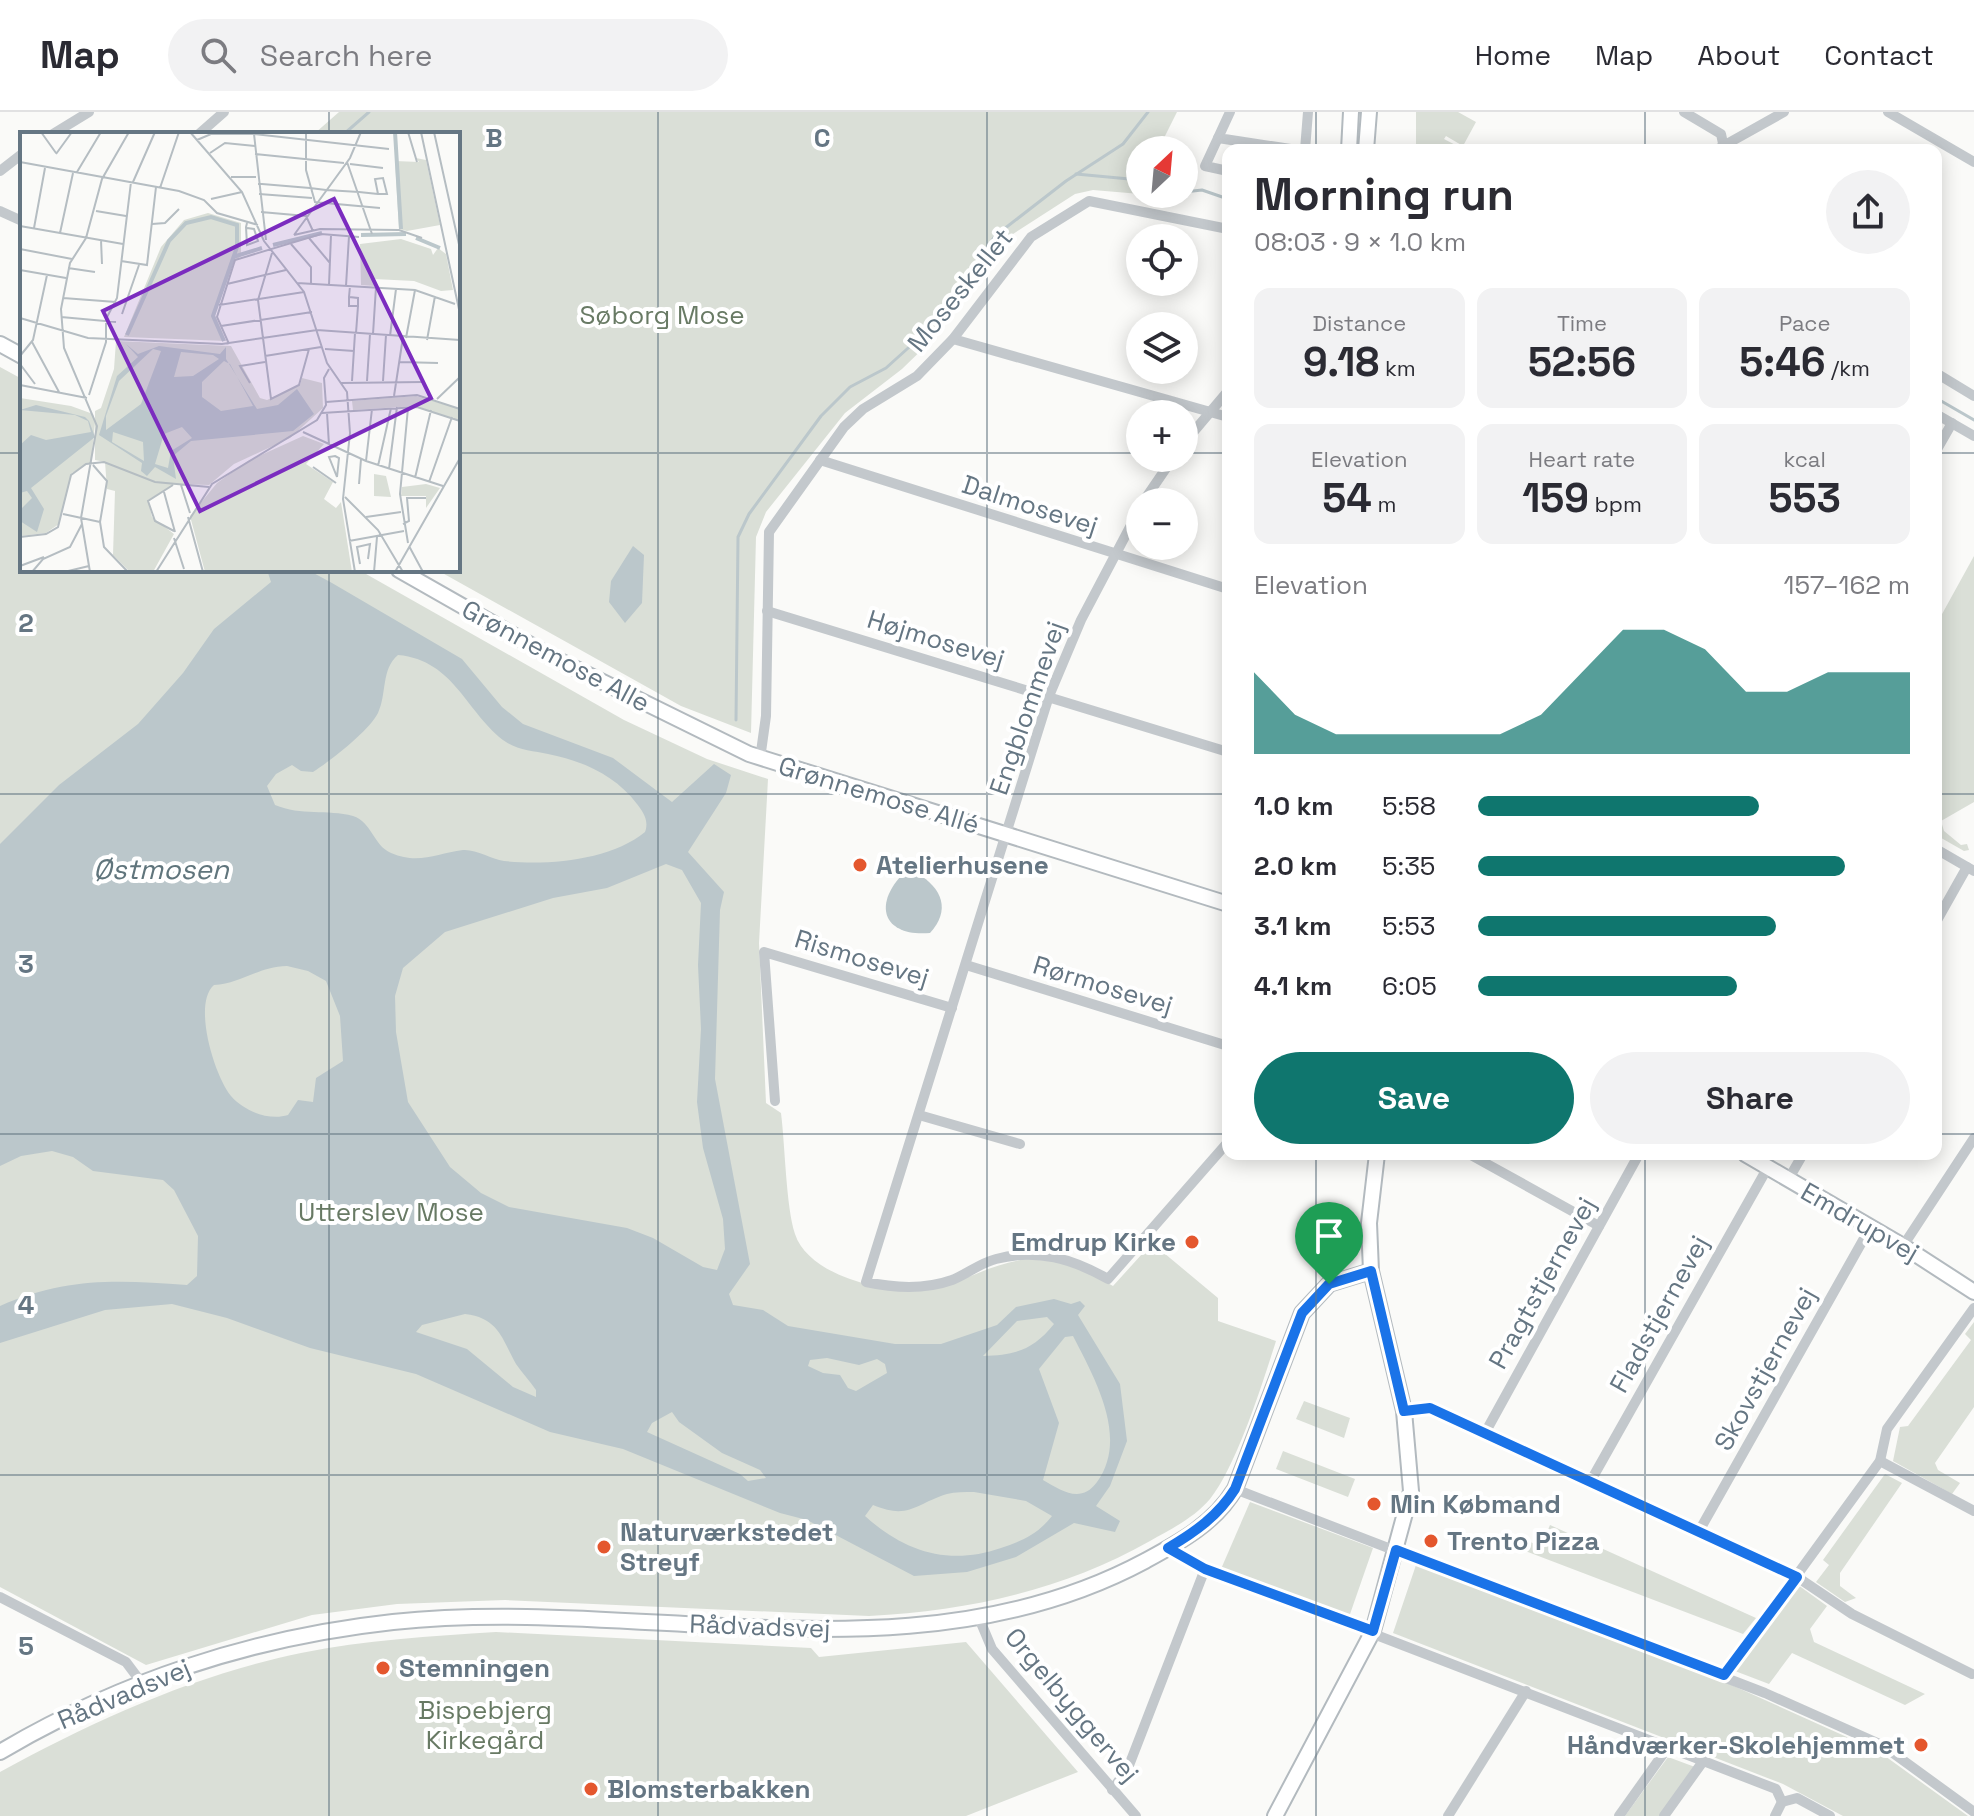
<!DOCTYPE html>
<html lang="en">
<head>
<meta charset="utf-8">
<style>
  :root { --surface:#fff; --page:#f2f2f3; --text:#2b2b33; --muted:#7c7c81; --line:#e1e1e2; --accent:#0f766e }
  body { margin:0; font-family:"Space Grotesk",sans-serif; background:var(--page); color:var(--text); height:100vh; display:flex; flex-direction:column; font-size:30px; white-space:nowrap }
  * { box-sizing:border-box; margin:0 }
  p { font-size:26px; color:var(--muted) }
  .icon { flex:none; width:44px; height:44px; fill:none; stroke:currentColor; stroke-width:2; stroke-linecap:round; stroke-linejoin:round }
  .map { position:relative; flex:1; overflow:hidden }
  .details { position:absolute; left:1222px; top:32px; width:720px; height:1016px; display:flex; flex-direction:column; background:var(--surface); border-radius:16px; box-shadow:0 4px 20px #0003 }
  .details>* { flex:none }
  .needle { width:52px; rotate:26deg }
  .fabs { position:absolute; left:1126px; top:24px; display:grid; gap:16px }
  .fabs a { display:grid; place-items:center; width:72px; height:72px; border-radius:50%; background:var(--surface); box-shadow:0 4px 20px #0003; font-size:40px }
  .pin { position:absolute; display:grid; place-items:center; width:68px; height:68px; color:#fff; margin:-82px -34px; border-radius:50% 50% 50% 0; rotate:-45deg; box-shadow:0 0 8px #0007 }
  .pin .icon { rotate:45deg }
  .round { display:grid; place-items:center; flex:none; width:84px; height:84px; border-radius:42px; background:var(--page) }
  .summary { display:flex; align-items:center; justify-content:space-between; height:136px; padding:0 32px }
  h1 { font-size:44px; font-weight:700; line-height:60px }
  .metrics { display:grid; grid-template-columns:repeat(3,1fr); gap:12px; height:136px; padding:8px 32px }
  .metrics div { display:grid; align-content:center; border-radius:16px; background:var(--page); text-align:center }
  .metrics b { font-size:40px; font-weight:700 }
  .metrics small { font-size:22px; font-weight:400 }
  .metrics p { font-size:22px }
  .chart { height:224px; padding:16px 32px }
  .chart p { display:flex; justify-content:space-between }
  .chart svg { width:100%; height:144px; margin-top:8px; fill:var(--accent); opacity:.7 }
  .button { display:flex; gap:16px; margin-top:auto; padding:16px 32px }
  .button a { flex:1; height:92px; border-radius:48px; background:var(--accent); color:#fff; font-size:32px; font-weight:700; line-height:92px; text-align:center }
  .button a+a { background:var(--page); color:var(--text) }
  ul { padding:0 32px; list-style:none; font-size:26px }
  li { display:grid; grid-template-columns:128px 96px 1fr; align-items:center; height:60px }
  li i { height:20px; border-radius:10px; background:var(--accent) }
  header { display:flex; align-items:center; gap:48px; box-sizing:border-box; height:112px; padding:0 40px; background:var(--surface); border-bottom:2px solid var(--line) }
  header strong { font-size:38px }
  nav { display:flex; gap:44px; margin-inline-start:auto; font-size:28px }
  .search { width:560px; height:72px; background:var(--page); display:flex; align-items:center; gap:20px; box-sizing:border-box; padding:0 28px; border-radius:44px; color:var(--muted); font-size:30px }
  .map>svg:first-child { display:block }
</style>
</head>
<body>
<header>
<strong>Map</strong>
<div class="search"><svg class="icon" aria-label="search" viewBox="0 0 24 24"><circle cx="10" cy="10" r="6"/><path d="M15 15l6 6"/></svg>Search here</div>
<nav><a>Home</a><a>Map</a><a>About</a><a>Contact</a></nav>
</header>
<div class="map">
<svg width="1974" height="1704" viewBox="0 0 1974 1704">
  <rect width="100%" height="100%" fill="#fafaf8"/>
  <!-- green -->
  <g fill="#dadfd7">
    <path d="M339,0H1177L1158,38H1140V82L1093,78L1075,82L1010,124L935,225L902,257L845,301L766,400L756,425L751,621L681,594L437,458H458V22H314Z"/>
    <path d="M1416,0H1458L1476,10L1463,34L1446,24L1444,27L1465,38H1416Z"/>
    <path d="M0,255L22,267V458H359L624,608L707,647L768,667L759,831L766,991L781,1001C785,1032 786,1095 795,1122C810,1168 901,1186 941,1175C971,1166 996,1150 1028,1147C1060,1144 1087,1159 1113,1174L1152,1131L1218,1186V1209L1276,1229C1262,1273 1237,1353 1210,1387C1194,1406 1171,1417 1150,1429C1063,1478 969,1499 869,1504L505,1488L397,1492L312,1503L146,1553L0,1475Z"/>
    <path d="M1974,444V690L1941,709L1944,719L1961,733L1967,732L1969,738L1964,739L1936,723V513Z"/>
    <path d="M1974,1210V1295L1935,1351L1938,1358L1960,1371L1952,1382L1893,1349L1900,1315L1908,1314L1971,1228L1965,1222Z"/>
    <path d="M1304,1289L1350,1306L1344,1326L1296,1307Z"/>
    <path d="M1283,1339L1355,1367L1348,1385L1276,1357Z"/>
    <path d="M1885,1362L1902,1371L1840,1461V1474L1856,1486L1845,1490L1816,1470L1829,1453L1823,1448Z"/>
    <path d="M1250,1390L1373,1436L1349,1505L1221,1457Z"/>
    <path d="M1550,1413L1756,1506L1743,1522L1523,1438L1527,1429L1541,1434Z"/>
    <path d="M1416,1453L1716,1566L1878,1639L1968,1704H1843L1783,1672L1393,1521Z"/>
    <path d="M1798,1473L1827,1494L1810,1517L1814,1530L1925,1582L1905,1593L1792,1541L1769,1572L1735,1559Z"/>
    <path d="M496,1520L811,1536L819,1545L966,1530L1078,1660L966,1704H0V1660C95,1608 194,1563 301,1541C365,1528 431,1524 496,1520Z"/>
    <path d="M1668,1645L1695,1655L1659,1704H1625Z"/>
  </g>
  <!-- water -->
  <g fill="#bbc7cb" fill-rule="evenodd">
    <path d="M633,434L644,443L642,491L625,511L609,490L611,469Z"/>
    <path d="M267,458H308L332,471L462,547L502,595L523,612L613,646L672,690L714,652L731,663L726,681L688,740L724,780L720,798L715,967L750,1152L729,1182L733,1193L763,1198L788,1214L895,1232H941L997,1213L1016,1195L1054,1187L1071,1192L1080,1189L1085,1194L1078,1203L1120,1272L1127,1329L1110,1374L1096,1394L1120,1409L1115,1420L1074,1411L1016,1445L967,1460L914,1464L807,1408L780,1401L623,1337L550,1320L416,1262L310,1236L227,1206L172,1192L105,1198L0,1231V1194C66,1165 117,1168 187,1173L197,1164L198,1124L174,1078L163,1068L93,1059L73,1045L52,1039L21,1044L0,1054V732L59,673L138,612L183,561L214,517L271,470ZM398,543C455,548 467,603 506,630C518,638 534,639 548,642C583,649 615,663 637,692C644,701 649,709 645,720C611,748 548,754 504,749C491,747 476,737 463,738C437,741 419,753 391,741C373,733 372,710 353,704C327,697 301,704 275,693L267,674L276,662L292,653L301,659L313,660C330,649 369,619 378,601C387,582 381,557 398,543ZM666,752L682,758L701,791L698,853L701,917L697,990L703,1036L723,1107L725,1137L717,1158L703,1155L653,1126L627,1116L509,1095L481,1081L450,1055L408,990L396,920L395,884L403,856L445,820L553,786L607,776ZM287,854L308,859L326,869L340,904L343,949L316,966L313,990L298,988L288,1003C269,1009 244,999 231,984C215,965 192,892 214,873C240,872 257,855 287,854ZM465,1202C499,1206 502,1227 516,1252C522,1261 530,1269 536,1278V1285L513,1275L467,1237L416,1220L422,1213ZM1047,1205L1054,1212C1033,1238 1016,1243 983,1244L1017,1209ZM1073,1224C1095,1267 1129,1326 1097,1370C1081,1392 1062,1379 1043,1368L1059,1311L1039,1257L1065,1225ZM827,1246L859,1253L877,1247L885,1252L887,1261L856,1279L848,1276L840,1263L823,1261L808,1254L810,1248ZM672,1300L679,1310L722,1341L760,1358L766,1366L748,1369L740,1362L647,1320L652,1311ZM974,1380L1026,1389L1052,1404C1038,1422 1022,1429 1001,1436C949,1454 905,1440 865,1404L873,1393C909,1408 915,1392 947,1382C955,1380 965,1380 974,1380Z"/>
    <path d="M918,762C942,776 951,798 930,821C886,825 872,796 901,764Z"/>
  </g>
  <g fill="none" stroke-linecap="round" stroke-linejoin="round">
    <!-- stream -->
    <g stroke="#bbc7cb" stroke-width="3">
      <path d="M344,22L369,0"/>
      <path d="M1076,62L1140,68"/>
      <path d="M1184,80L1202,78L1228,87"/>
      <path d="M1936,286L1974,308"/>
      <path d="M736,608L738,425L749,402L821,304L850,275L886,256L927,219L995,124L1066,69L1123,32L1148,0"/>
    </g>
    <!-- secondary casing -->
    <g stroke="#b3babf" stroke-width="18">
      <g id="secondary">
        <path d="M1349,38L1351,0"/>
        <path d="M1366,38L1369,0"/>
        <path d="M0,232L22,244"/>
        <path d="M399,458L550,544L749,642L1228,792"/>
        <path d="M1745,1042L1903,1134L1974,1180"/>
        <path d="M0,1640C120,1569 254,1525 393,1510C642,1483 912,1574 1145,1449C1180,1430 1214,1412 1235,1377L1302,1201L1329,1172L1371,1159"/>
        <path d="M1275,1704L1373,1519L1411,1379L1404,1299L1371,1159L1369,1111L1377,1042"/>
      </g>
    </g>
    <!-- street -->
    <g stroke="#c3c8cc" stroke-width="10">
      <path d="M1230,0L1218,26L1297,38"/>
      <path d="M1684,0L1721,22L1724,36"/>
      <path d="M1888,0L1974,50"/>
      <path d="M53,22L89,0"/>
      <path d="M199,22L224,0"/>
      <path d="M1218,26L1205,54L1228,59"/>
      <path d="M1305,38L1308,0"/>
      <path d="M1716,38L1784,0"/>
      <path d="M0,59L22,42"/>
      <path d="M0,99L22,109"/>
      <path d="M953,227L1228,305"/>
      <path d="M1936,261L1974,284"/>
      <path d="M1936,302L1974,324"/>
      <path d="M1184,331L1228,279"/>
      <path d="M1936,339L1952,311"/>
      <path d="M820,348L1228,477"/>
      <path d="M1143,390L1173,346"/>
      <path d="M1140,396L1081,508L1049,584L866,1170C894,1176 924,1178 952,1168C967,1162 980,1151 996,1147C1037,1136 1073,1147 1108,1167L1228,1030"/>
      <path d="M767,499L1228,640"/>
      <path d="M760,647L766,604L769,420L844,315L863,297L917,264L953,227L1031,125L1089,89L1228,117"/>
      <path d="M1936,737L1974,759"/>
      <path d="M1936,810L1967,755"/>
      <path d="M966,853L1228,934"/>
      <path d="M775,989L764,840L952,896"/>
      <path d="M919,1003L1020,1032"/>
      <path d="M1469,1042L1599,1114"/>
      <path d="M1788,1068L1803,1042"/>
      <path d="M1903,1134L1974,1026"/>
      <path d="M1404,1299L1430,1296L1797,1465L1852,1502L1972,1562"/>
      <path d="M1485,1321L1639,1042"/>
      <path d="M1880,1349L1974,1399"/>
      <path d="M1589,1372L1768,1055"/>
      <path d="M1235,1377L1765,1581L1882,1633L1974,1700"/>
      <path d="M1698,1421L1871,1114"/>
      <path d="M1168,1436L1205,1457L1776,1677L1782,1690"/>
      <path d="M0,1485L126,1550L141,1570"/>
      <path d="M979,1506L992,1537L1136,1704"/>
      <path d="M1724,1563L1880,1349L1887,1317L1974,1196"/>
      <path d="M1112,1678L1128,1656L1205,1457"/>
      <path d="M1782,1690L1797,1686L1830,1704"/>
      <path d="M1448,1704L1526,1579"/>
      <path d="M1619,1704L1668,1635"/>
      <path d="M1664,1704L1704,1648"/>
      <path d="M1775,1704L1782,1690"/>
    </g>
    <!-- secondary -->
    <use href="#secondary" stroke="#fff" stroke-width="14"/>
  </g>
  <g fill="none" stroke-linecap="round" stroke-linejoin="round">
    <!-- route casing -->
    <g stroke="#fff" stroke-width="16">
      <path id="route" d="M1371,1159L1404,1299L1430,1296L1797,1465L1724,1563L1396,1438L1373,1519L1205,1457L1168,1436C1195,1420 1218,1404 1235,1377L1302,1201L1329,1172Z"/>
    </g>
    <!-- route -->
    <use href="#route" stroke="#1a73e8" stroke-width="10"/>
  </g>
  <!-- grid -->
  <path fill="none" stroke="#657683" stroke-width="2" stroke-opacity="0.55" d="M329,0V22M658,0V1704M987,0V1704M1316,0V38M1645,0V38M0,341H22M458,341H1140M1184,341H1228M1936,341H1974M329,458V1704M0,682H1228M1936,682H1974M0,1022H1228M1936,1022H1974M1316,1042V1704M1645,1042V1704M0,1363H1974"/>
  <!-- markers -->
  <g fill="#e4572e" stroke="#fff" stroke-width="3">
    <circle cx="860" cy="753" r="8"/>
    <circle cx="1192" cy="1130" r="8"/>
    <circle cx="1374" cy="1392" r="8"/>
    <circle cx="1431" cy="1429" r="8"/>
    <circle cx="604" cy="1435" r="8"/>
    <circle cx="383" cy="1556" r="8"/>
    <circle cx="1921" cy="1633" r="8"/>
    <circle cx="591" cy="1677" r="8"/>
  </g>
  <g text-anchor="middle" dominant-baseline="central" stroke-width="8" stroke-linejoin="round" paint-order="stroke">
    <!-- street labels -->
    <g font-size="26" fill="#657683" stroke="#fff">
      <text transform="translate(960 178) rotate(-51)">Moseskellet</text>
      <text transform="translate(1030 393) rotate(18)">Dalmosevej</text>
      <text transform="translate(936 527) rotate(17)">Højmosevej</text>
      <text transform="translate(556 544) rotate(28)">Grønnemose Alle</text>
      <text transform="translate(1027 596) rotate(-71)">Engblommevej</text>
      <text transform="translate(879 683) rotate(17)">Grønnemose Allé</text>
      <text transform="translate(862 846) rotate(17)">Rismosevej</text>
      <text transform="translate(1103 873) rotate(17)">Rørmosevej</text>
      <text transform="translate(1860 1110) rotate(30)">Emdrupvej</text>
      <text transform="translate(1542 1171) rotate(-61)">Pragtstjernevej</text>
      <text transform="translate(1659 1202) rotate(-61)">Fladstjernevej</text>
      <text transform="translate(1765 1257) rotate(-61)">Skovstjernevej</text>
      <text transform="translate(760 1514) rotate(2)">Rådvadsvej</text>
      <text transform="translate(124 1582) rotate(-23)">Rådvadsvej</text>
      <text transform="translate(1072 1593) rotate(50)">Orgelbyggervej</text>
    </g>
    <!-- park labels -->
    <g font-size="26" fill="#687a64" stroke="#fff">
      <text x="662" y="203">Søborg Mose</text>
      <text x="391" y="1100">Utterslev Mose</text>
      <text x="485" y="1598">Bispebjerg<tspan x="485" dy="30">Kirkegård</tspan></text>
    </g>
    <!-- poi labels -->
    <g font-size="26" font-weight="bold" fill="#657683" stroke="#fff" text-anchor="start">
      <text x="876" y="753">Atelierhusene</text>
      <text x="1176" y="1130" text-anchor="end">Emdrup Kirke</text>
      <text x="1390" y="1392">Min Købmand</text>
      <text x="620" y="1420">Naturværkstedet<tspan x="620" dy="30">Streyf</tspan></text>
      <text x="1447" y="1429">Trento Pizza</text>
      <text x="399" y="1556">Stemningen</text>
      <text x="1905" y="1633" text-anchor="end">Håndværker-Skolehjemmet</text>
      <text x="607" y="1677">Blomsterbakken</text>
    </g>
    <!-- water labels -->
    <g font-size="28" font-style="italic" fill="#60757c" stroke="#fff">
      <text x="161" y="757">Østmosen</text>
    </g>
  </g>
  <!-- overview -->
  <g transform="translate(20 20)">
    <rect width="440" height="440" fill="#fafaf8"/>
    <path d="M396,26L406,28L420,93L387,99L379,97L375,29L399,30ZM188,81L221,91V124L208,136L195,183L206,209L104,205L141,115L164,88ZM381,107L411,117L413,123L418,116L426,122L433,158L421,159L394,149L354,147L355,154L341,153L340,112ZM96,209L211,214L240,266L247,268L280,253L282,246L302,251L303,276L270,306L214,332L189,353L155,352L128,368L132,385L154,402L133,440H110L93,423L95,359L87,357L85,330L75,328V279L81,276L94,237ZM396,264L440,277V289L396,274L333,278L332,269ZM0,266L51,274L73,282L75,291L71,330L52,341L39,392L26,401L0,404ZM283,304L304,312L286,332L313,350L304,367L316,376L321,370L332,440H185L170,384L197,351L228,329ZM354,342L366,344L371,365L354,364ZM406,352L420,356L406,376V364H381L382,355Z" fill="#dadfd7"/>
    <path d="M106,212L118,222L139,214L200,222L206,215V227L237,277L258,273L277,257L294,282L273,299L171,309L153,324L156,347L135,335L127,344L121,339L122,331L79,303L97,244L118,225ZM133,217L141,219L121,272L86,298V284L99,249ZM161,220L193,223L199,227L173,244L154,245ZM204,229L210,232L233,274L201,279L182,265V250ZM162,295L172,306L151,319L148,336L135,332L144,302ZM93,300L123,310L124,329L92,310ZM16,273L65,285L69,289L75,305L11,356L24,377L17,400L0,389V378L12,366L7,359L0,361V313L11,303L26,308L71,300L68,289L55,283L0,278Z" fill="#bbc7cb" fill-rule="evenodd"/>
    <path fill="none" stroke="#bbc7cb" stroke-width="4" d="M375,0L381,97M341,103L386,102M396,106L420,116M253,113L302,101M213,125L242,116M107,203L149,109L166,91L191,85L217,93V115L193,184L204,209"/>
    <path fill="none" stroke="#b5bdc2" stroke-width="2" d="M21,0L36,21M170,0L222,60L244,109L284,160L307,231L327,260L330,301L323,367L335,440M286,0V38L295,70L360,76M388,0L397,30M401,0L440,182M414,0L440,117M234,2L246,108M177,8L191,2H234L369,17M190,21L205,11L235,14M36,22L52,0M235,22L324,31M0,30L159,59L184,68L197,81L238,93M327,30L352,102M330,32L363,36M57,40L81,0M211,45H236M113,50L135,0M238,52H242L290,56L306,58L339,60L358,62H367L363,46L355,47L358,62M140,56L159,0M239,62L292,66M191,67L222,60M76,79L106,84M241,80L286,84L293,99M132,92L145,91L159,77M0,94L103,112M14,96L25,36M227,96L234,97L238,109L227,113L226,95L227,91M40,101L53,41M274,103L300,97L379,98L402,106M274,103L330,26L341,0M289,106L310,131M81,108L82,132M271,112L291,135V152M0,117L52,127M252,121L238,168L251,267L279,253L289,217M101,129L127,133L136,55M48,136L75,140M0,138L46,146M277,151L395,158L435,172M207,152L266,138M309,153L311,103M326,154L329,104M329,165L338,166V174H329V165L330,154M43,166L96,170M199,173L284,160M102,182L119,133M41,185L96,190M0,186L68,206L202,212L297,198L440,208M201,194L292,180M336,201L338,174M353,202L356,155M370,204L376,157M386,206L395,158M407,208L415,164M12,210L39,260M209,212L197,185L215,128L301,102L339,105M305,217L334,219M0,224L13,208L27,143M245,224L301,215M380,230L418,231M0,232L15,252M332,249L335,201M347,249L350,202M363,249L366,203M230,251L220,234L245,230M321,251L403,250M0,253L67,266M69,263L86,210V187L97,166L111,50M374,264L383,205M417,267L440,245M306,270L397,263L440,277M388,276L380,362L388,411M302,281L397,275L440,289M307,281L309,313M283,300L346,329L423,354M315,324L319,326L317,345L309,325ZM346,329L352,277M73,333L87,349L80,390L84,415L108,440M358,334L371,276M293,335L316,351M369,337L377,275M395,346L411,278M409,350L432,285M339,352L341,327M153,353L128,369L135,389L154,399M161,353L170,381M144,360L155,400M325,365L358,398L383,440M43,382L80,390M168,385L183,440M346,385L381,380M383,392L389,389L387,366H406M0,405L26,402L38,395L51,343L66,332L84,330L135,350L189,355M154,406L164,437M329,409L384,399M389,414L403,440M340,432L337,415L350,412L348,427M0,434L24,425M12,440L23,427L50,415L62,392M44,440L69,434M70,440L61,386L77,294L44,216L41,177L50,131L66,106L82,47L109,0M136,440L192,352L297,288L306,273L304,246L309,237M354,440L357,405M375,440L440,326"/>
    <path fill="#7b2cbf" fill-opacity="0.15" stroke="#7b2cbf" stroke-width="4" d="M314,67L411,266L180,379L83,179Z"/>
    <rect width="440" height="440" fill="none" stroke="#657683" stroke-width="4"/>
  </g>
  <g font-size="26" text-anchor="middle" font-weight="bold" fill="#657683" stroke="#fff" stroke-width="8" stroke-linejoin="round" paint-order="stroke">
    <text x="494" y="35">B</text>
    <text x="822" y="35">C</text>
    <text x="26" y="520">2</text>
    <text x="26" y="861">3</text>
    <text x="26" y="1202">4</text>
    <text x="26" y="1543">5</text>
  </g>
</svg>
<div class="fabs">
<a><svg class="needle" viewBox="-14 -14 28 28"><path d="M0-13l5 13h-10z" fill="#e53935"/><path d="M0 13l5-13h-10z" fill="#7c7c81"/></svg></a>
<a><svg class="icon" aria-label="locate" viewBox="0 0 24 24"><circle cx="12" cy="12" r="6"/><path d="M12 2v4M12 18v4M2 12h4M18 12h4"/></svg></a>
<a><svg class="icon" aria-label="layers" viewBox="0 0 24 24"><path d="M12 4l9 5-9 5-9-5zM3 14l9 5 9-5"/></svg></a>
<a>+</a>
<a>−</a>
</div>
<div class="pin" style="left:1329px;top:1172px;background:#1e9e55"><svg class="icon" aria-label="arrive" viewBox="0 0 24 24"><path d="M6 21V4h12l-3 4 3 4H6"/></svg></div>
<section class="details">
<div class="summary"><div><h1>Morning run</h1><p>08:03 · 9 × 1.0 km</p></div><a class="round"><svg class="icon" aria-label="share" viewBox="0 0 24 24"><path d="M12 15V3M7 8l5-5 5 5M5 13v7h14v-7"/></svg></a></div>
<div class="metrics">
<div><p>Distance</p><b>9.18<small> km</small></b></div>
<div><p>Time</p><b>52:56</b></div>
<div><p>Pace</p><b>5:46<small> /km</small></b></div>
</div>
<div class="metrics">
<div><p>Elevation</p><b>54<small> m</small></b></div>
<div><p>Heart rate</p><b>159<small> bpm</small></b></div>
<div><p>kcal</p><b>553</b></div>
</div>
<div class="chart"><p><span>Elevation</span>157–162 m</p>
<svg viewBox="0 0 160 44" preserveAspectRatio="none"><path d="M0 44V19L10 32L20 38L30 38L40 38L50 38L60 38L70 32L80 19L90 6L100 6L110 12L120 25L130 25L140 19L150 19L160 19V44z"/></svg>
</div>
<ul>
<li><b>1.0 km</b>5:58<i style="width:65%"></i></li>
<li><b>2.0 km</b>5:35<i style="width:85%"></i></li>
<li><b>3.1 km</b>5:53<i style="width:69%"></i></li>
<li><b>4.1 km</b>6:05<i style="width:60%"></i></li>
</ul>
<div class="button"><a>Save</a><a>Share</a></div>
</section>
</div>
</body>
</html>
